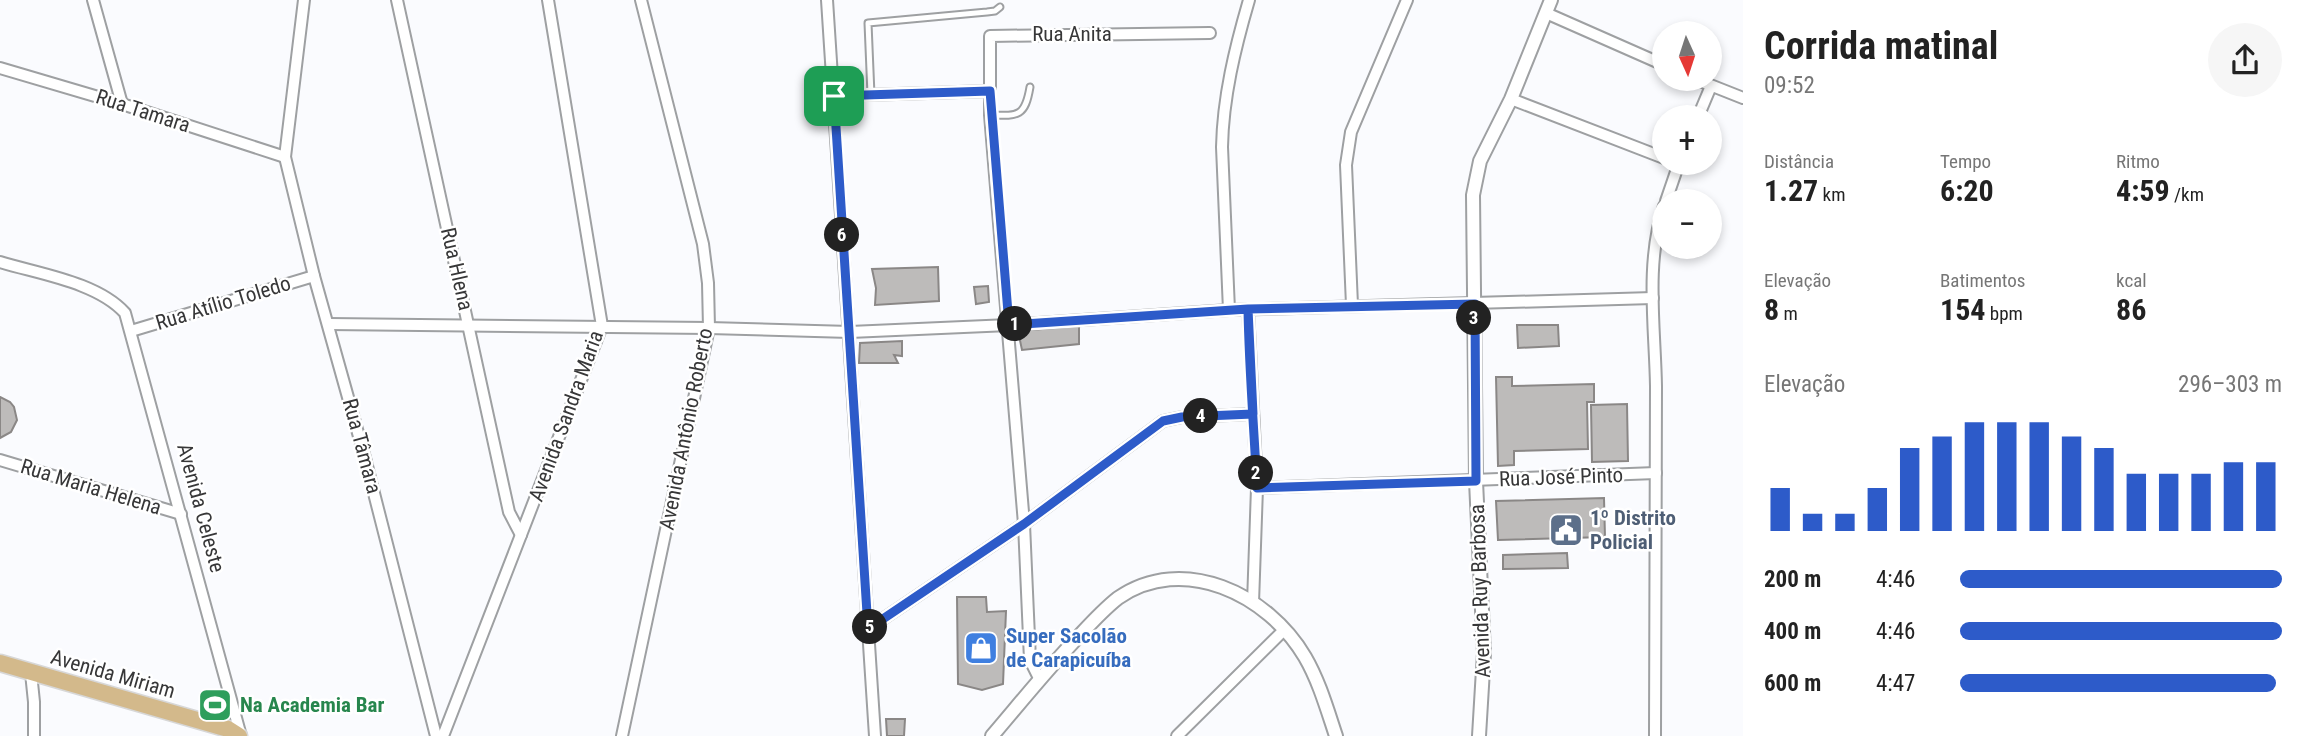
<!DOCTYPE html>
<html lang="pt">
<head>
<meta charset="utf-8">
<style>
  :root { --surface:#fff; --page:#f6f6f6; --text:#222; --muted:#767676; --accent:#2d5bc9 }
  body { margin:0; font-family:"Roboto Condensed",sans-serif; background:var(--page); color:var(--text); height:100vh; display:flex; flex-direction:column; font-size:26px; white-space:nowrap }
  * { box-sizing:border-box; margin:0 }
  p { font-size:23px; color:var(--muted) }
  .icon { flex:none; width:38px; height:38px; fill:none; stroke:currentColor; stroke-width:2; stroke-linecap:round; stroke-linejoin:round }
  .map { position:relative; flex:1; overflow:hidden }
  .panel { display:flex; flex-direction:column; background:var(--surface); width:560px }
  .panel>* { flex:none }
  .needle { width:46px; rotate:177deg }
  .controls { position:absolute; left:1652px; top:21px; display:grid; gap:14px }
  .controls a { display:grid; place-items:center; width:70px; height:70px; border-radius:50%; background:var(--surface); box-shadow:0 4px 10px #0003; font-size:35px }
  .pin { position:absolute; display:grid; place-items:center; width:60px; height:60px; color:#fff; margin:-30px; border-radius:14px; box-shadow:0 4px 10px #0006 }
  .km { position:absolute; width:35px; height:35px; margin:-18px; border-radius:50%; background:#222; color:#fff; font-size:19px; line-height:35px; text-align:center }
  .round { display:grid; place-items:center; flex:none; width:74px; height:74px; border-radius:37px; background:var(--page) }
  .overview { display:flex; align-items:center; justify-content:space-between; height:119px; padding:0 21px }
  h1 { font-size:38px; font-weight:700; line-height:52px }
  .stats { display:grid; grid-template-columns:repeat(3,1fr); gap:10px; height:119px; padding:7px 21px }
  .stats div { display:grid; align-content:center }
  .stats b { font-size:30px; font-weight:700 }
  .stats small { font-size:19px; font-weight:400 }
  .stats p { font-size:19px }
  .chart { height:196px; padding:14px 21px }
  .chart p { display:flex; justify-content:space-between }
  .chart svg { width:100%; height:126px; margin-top:7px; stroke:var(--accent); stroke-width:6 }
  ul { padding:0 21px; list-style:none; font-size:23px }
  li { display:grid; grid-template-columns:112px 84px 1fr; align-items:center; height:52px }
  li i { height:18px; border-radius:9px; background:var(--accent) }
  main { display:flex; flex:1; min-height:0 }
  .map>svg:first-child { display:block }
</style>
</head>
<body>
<main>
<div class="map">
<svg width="1743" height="736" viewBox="0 0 1743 736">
  <rect width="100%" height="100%" fill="#fafbfe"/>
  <!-- building -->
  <g fill="#bdbbba" stroke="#8a8786" stroke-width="2">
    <path d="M938,267L939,301L875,305L876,288L872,269Z"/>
    <path d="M988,286L989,302L976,304L974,287Z"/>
    <path d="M1517,325H1558L1559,346L1518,348Z"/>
    <path d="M1079,326V344L1022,350L1018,331Z"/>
    <path d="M902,341V356L894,355L898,363H859L860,343Z"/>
    <path d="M1496,377H1512V386L1594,384V402H1587L1588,449L1514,451V465L1498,466Z"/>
    <path d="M0,397L10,402L14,407L17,420L11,432L0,438Z"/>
    <path d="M1627,404L1628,461L1592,462L1591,405Z"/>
    <path d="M1604,498L1605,537L1498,540L1496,501Z"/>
    <path d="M1567,553L1568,568L1503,569V555Z"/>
    <path d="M957,597H986L987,612L1006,611L1003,684L982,690L958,684Z"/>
    <path d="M886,719H905L904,736H887Z"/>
  </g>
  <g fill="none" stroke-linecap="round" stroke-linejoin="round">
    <!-- service casing -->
    <g stroke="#9ea0a2" stroke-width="9">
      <g id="service">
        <path d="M871,95L868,23L987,12L995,11L1000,7"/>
        <path d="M990,115C1018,116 1025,117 1030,87"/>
      </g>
    </g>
    <!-- minor casing -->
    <g stroke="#9ea0a2" stroke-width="14">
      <g id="minor">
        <path d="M93,0L122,104"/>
        <path d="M304,0L285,157L314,276L365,458L436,736"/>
        <path d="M397,0L509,512L521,535"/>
        <path d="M827,0L875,736"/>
        <path d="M1546,13L1664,65"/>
        <path d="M0,68L122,104L285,157"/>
        <path d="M1695,79L1743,98"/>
        <path d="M834,96L990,91"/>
        <path d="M1511,99L1664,158"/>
        <path d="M1698,117L1711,86"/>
        <path d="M1666,201L1679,163"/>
        <path d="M0,262C39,274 97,282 125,313L241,736"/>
        <path d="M1352,305L1346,165L1351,132L1407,0"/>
        <path d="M1248,309L1257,488L1253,603"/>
        <path d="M1229,310L1222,147C1223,97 1235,48 1249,0"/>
        <path d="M329,324L709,328L850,332L1009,325L1229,310L1653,298"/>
        <path d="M131,331L314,276"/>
        <path d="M0,460L181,514"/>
        <path d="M1257,488L1656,473"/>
        <path d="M868,629L1024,524L1163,421L1182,417L1253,414"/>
        <path d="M31,673L34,702V736"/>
        <path d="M1040,680L1030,660L1024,524L990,115V36L1210,33"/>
        <path d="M443,736L602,326L548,0"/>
        <path d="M622,736L709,328L708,283L703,244L641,0"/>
        <path d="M1177,736L1284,630"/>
        <path d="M1655,736C1656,619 1656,502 1656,386C1655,327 1645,263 1664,206"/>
      </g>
    </g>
    <!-- tertiary casing -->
    <g stroke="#9ea0a2" stroke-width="16">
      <g id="tertiary">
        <path d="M992,736C1021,702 1049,667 1080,635C1092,622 1104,609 1118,598C1183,553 1268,594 1305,657C1319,681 1327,709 1336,736"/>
        <path d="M1479,736L1484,653L1476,481L1473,195L1480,161L1511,99L1551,0"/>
      </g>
    </g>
    <!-- primary casing -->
    <g stroke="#d7d7d7" stroke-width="19">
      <path id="primary" d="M0,663L228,729L239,736"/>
    </g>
    <!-- service -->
    <use href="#service" stroke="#fff" stroke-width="5"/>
    <!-- minor -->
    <use href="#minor" stroke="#fff" stroke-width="10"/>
    <!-- tertiary -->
    <use href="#tertiary" stroke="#fff" stroke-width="12"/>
    <!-- primary -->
    <use href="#primary" stroke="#d3b98b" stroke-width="16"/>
  </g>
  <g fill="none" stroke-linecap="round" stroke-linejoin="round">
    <!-- route casing -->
    <g stroke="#fff" stroke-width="14">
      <path id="route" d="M834,96L990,91L1009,325L1248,309C1249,369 1254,428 1257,488L1476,481L1475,304L1248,309L1253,414L1182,417L1163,421L1024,524L868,629L834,96"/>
    </g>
    <!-- route -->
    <use href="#route" stroke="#2d5bc9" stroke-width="9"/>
  </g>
  <!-- icons -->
  <defs>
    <g id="civic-square" transform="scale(1.75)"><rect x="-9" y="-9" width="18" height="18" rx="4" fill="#5c6f8a" stroke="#fff"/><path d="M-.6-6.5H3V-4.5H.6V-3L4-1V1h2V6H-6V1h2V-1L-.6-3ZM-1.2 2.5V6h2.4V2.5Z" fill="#fff"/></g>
    <g id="shop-square" transform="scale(1.75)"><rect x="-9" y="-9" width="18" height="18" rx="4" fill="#3f7fe0" stroke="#fff"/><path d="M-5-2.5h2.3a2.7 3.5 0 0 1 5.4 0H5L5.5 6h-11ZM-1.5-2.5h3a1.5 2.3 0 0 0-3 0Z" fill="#fff"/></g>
    <g id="stadium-square" transform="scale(1.75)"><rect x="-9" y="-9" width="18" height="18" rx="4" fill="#2e9e5b" stroke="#fff"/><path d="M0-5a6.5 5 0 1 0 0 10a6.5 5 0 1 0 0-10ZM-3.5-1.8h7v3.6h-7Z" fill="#fff"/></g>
  </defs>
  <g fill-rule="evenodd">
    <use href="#civic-square" x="1566" y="530"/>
    <use href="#shop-square" x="981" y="648"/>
    <use href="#stadium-square" x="215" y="705"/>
  </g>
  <g text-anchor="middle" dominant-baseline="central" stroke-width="5" stroke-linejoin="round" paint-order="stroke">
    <!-- street labels -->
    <g font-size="21" fill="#373738" stroke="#fff">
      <text x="1072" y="34">Rua Anita</text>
      <text transform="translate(143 111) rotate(18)">Rua Tamara</text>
      <text transform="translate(457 269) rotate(77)">Rua Hlena</text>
      <text transform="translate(223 303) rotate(-17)">Rua Atílio Toledo</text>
      <text transform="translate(566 416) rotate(-70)">Avenida Sandra Maria</text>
      <text transform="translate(686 429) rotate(-79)">Avenida Antônio Roberto</text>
      <text transform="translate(362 446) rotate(75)">Rua Tâmara</text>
      <text transform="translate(1561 477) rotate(-2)">Rua José Pinto</text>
      <text transform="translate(91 487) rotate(17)">Rua Maria Helena</text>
      <text transform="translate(201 508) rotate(75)">Avenida Celeste</text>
      <text transform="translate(1480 591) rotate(-92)">Avenida Ruy Barbosa</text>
      <text transform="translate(113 674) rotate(16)">Avenida Miriam</text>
    </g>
    <!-- service labels -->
    <g font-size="21" font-weight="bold" fill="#4e5e75" stroke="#fff" text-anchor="start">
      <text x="1590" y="518">1º Distrito<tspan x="1590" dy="24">Policial</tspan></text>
    </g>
    <!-- shop labels -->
    <g font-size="21" font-weight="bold" fill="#366cbe" stroke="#fff" text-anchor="start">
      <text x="1006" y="636">Super Sacolão<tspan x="1006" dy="24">de Carapicuíba</tspan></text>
    </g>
    <!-- leisure labels -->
    <g font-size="21" font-weight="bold" fill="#27864d" stroke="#fff" text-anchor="start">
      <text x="240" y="705">Na Academia Bar</text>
    </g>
  </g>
</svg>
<div class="controls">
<a><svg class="needle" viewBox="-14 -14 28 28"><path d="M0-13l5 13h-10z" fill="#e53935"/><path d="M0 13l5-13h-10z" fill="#767676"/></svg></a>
<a>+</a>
<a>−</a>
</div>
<div class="pin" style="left:834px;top:96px;background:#1e9e55"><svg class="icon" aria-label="arrive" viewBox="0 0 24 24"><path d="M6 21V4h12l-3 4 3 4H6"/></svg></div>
<b class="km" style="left:1015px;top:324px">1</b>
<b class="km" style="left:1256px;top:473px">2</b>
<b class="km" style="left:1474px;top:318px">3</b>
<b class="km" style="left:1201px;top:416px">4</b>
<b class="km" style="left:870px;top:627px">5</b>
<b class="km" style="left:842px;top:235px">6</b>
</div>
<section class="panel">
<div class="overview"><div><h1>Corrida matinal</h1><p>09:52</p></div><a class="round"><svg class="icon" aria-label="share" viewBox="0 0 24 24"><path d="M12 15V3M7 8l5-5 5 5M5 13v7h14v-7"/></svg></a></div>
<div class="stats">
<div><p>Distância</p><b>1.27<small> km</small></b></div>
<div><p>Tempo</p><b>6:20</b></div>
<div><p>Ritmo</p><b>4:59<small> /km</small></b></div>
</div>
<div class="stats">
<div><p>Elevação</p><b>8<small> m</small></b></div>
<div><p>Batimentos</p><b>154<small> bpm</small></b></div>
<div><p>kcal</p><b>86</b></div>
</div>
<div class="chart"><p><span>Elevação</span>296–303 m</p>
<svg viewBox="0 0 160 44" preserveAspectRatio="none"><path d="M5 44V29M15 44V38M25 44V38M35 44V29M45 44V15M55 44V11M65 44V6M75 44V6M85 44V6M95 44V11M105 44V15M115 44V24M125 44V24M135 44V24M145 44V20M155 44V20"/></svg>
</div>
<ul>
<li><b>200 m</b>4:46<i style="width:100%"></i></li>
<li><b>400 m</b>4:46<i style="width:100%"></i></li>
<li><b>600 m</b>4:47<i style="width:98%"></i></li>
</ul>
</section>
</main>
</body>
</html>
